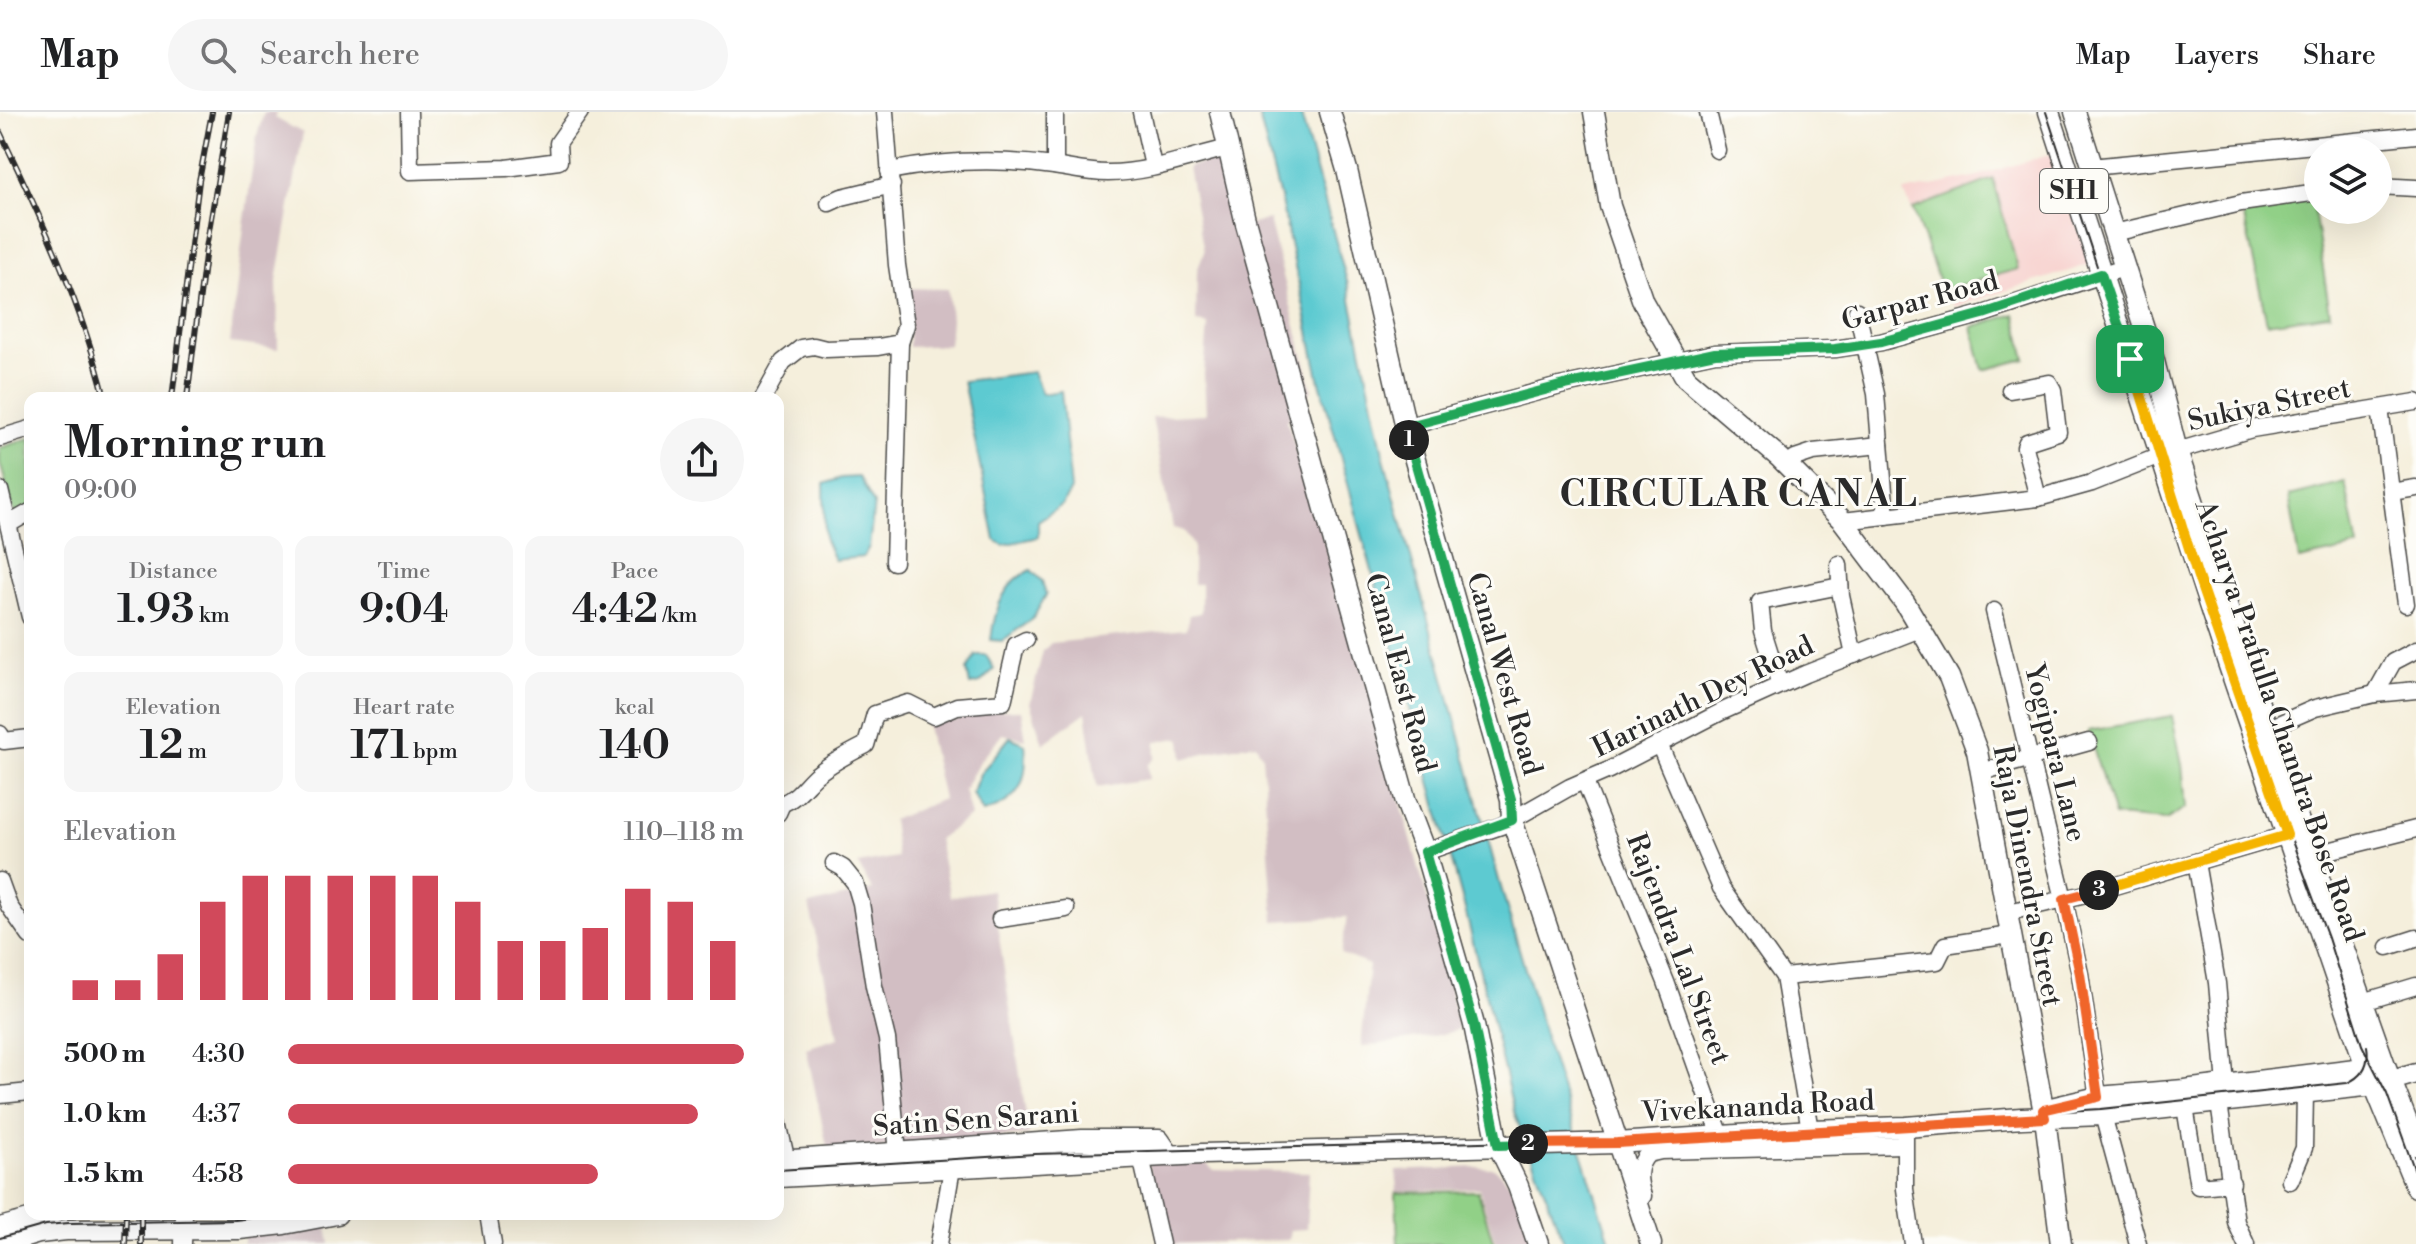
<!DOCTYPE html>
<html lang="en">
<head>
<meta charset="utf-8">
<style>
  :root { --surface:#fff; --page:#f6f6f6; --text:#202124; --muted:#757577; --line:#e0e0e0; --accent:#d1495b }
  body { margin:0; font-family:"Libre Bodoni",serif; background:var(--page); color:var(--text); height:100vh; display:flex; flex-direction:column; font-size:30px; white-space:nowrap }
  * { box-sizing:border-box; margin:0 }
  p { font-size:26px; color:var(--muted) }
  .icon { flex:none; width:44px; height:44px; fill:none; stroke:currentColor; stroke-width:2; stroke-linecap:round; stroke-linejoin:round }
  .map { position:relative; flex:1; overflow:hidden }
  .drawer { position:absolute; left:24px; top:280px; width:760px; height:828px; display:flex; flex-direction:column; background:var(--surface); border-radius:16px; box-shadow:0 8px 32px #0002 }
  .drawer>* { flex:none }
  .controls { position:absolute; left:2304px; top:24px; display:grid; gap:16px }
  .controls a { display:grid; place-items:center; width:88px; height:88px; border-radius:50%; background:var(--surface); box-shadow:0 8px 32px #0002; font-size:40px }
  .pin { position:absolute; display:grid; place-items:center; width:68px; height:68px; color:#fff; margin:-34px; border-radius:16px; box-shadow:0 4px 12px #0006 }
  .km { position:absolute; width:40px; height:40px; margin:-20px; border-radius:50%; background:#222; color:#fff; font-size:22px; line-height:40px; text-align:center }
  .round { display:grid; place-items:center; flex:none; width:84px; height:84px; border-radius:42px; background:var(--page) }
  .headline { display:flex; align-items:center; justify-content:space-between; height:136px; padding:0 40px }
  h1 { font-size:44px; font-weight:600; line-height:60px }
  .metrics { display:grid; grid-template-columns:repeat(3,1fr); gap:12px; height:136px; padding:8px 40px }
  .metrics div { display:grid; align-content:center; border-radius:16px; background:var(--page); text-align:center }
  .metrics b { font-size:40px; font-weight:600 }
  .metrics small { font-size:22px; font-weight:400 }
  .metrics p { font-size:22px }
  .chart { height:224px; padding:16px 40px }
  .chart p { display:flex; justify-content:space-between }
  .chart svg { width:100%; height:144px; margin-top:8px; stroke:var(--accent); stroke-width:6 }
  ul { padding:0 40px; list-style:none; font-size:26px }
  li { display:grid; grid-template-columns:128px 96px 1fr; align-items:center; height:60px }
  li i { height:20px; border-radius:10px; background:var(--accent) }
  header { display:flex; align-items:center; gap:48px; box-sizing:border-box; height:112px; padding:0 40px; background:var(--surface); border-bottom:2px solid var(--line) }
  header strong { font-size:38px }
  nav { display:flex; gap:44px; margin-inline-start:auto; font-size:28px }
  .search { width:560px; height:72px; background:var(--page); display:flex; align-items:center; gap:20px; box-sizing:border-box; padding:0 28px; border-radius:44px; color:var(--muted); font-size:30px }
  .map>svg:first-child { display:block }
</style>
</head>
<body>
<header>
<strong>Map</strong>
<div class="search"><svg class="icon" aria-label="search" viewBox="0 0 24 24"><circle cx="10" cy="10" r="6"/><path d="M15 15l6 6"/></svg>Search here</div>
<nav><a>Map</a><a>Layers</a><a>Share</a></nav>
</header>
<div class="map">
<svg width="2416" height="1132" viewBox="0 0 2416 1132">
  <rect width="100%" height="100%" fill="#fdfcf7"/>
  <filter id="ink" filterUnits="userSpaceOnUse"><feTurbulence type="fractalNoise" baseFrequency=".0125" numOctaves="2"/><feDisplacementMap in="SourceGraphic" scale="16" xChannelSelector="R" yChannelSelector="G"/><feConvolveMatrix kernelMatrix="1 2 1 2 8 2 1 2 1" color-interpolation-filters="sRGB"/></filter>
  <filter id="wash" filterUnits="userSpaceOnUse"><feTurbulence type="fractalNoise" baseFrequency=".006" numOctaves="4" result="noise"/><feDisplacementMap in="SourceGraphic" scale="32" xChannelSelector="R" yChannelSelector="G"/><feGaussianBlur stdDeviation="1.8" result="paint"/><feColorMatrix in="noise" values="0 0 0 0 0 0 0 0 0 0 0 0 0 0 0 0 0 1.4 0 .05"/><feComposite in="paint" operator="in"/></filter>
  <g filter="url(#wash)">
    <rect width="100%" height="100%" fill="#f5efdc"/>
    <!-- built -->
    <path fill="#f7d0cd" d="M2052,42L2091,152L1954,195L1904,80L1974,65Z"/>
    <!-- industrial -->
    <g fill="#d2bec3">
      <path d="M264,0H276L275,6L303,21L277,168L278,237L230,231L244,114L257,24Z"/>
      <path d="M1223,45L1237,115L1269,108L1312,278L1287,309L1369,574L1434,811L1459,917L1444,922L1361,935L1369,853L1341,842L1347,805L1274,809L1262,643L1256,632L1215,638L1183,647L1181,626L1156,629L1155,646L1148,653L1149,667L1097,675L1086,600L1043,632L1030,591L1043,539L1051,531L1186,517L1189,503L1201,501V472H1193V433L1184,419L1173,416L1152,305L1206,302L1204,262L1208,212L1196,210L1197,159L1204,140L1188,55Z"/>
      <path d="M908,176L948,177L951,207L949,233L909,235Z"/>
      <path d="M1021,598L1026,627L1002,622L982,646L964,677L971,704L938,727L950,785L992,778L1029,1023L828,1039L806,936L838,926L809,793L872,778L858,752L897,745L892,708L943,687L924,601L931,599L955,609L977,599Z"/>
      <path d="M1148,1049H1204L1213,1058L1309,1060L1306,1117L1290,1118L1288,1128L1165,1132Z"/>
      <path d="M1477,1055L1494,1056L1516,1077L1535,1132H1496L1479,1076L1396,1080L1397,1059Z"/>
      <path d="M326,1108L330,1132H244V1120Z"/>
    </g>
    <!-- green -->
    <g fill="#91d087" stroke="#5e7e59" stroke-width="2">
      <path d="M1993,67L2018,157L1942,178L1913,97Z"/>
      <path d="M2312,85L2330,202L2267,211L2241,91Z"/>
      <path d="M2015,202L2026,247L1983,258L1972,215Z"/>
      <path d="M30,326V396L16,406L0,351V336Z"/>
      <path d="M2345,370L2358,435L2299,448L2288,384Z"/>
      <path d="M2172,604L2182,652L2186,695L2166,708L2114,704L2088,619Z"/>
      <path d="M1478,1079L1494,1132H1398L1396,1081Z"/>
    </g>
    <!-- water -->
    <g fill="#5dcad1" stroke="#447a7e" stroke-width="2">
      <path d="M1258,0H1300L1348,173L1384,346L1500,772L1547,932L1611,1132H1565L1514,1000L1464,793L1320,270L1282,94Z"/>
      <path d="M1033,260L1042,282L1061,279L1071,378L1062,393L1038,409V425L1003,433L995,428L963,269Z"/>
      <path d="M859,365L874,392L869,435L863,445L834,448L825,428L824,372L841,366Z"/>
      <path d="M1031,458L1042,469L1046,483L1033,506L1002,529L991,528C994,500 1004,469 1031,458Z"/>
      <path d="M976,543H986L994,557L980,571L970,573L967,558Z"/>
      <path d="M1010,625L1025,632C1029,668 1020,690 983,700L972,681L980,662Z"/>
    </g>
  </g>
  <g filter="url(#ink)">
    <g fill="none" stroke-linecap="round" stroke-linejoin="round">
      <!-- minor casing -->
      <g stroke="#494846" stroke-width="19">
        <g id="minor">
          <path d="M409,0L410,59L506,56L559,49L558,31L580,0"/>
          <path d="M1055,0V54"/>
          <path d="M1141,0L1153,54"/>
          <path d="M1708,0L1717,38"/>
          <path d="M2091,55L2416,23"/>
          <path d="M889,59C944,48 998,46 1054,54C1073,57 1089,61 1108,61C1148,61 1190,45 1228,36"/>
          <path d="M2378,74L2416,76"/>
          <path d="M829,91L842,85L892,73"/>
          <path d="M2114,121L2241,91L2318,80"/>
          <path d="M1857,199L1876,282L1886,404"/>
          <path d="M2010,278L2049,271L2053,278L2058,320L2027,330L2025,335L2038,386"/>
          <path d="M763,286L783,250L801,236L814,234L826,237L878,235L900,231L906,213L897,153L885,0"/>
          <path d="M2380,296L2406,492"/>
          <path d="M1405,315L1560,274L1715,241L1835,237L1881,230L1983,202L2124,156"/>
          <path d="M0,326L30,317"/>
          <path d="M1795,346L1813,340L1880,333"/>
          <path d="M0,378L30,505"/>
          <path d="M2391,380L2416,376"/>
          <path d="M1843,409L2038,386L2092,371L2160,344L2252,317L2416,290"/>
          <path d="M9,412L30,400"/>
          <path d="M894,450L900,231"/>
          <path d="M1839,452L1841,484L1854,543"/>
          <path d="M1994,499L2064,787L2080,862L2098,985"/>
          <path d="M1780,573L1763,519L1760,490L1840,474"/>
          <path d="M2375,582L2393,550L2416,538"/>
          <path d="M2267,617L2315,596L2375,582L2416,578"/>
          <path d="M0,622L4,629L30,626"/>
          <path d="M1659,632L1721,776L1784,865L1810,1018"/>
          <path d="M1981,660L2089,630"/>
          <path d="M1585,670L1666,870L1721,1024"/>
          <path d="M778,701L782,692C798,685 804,674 816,663C831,651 848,642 866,633L875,602L908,591L934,604L957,594L1003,590L1016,533L1026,528"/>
          <path d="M1425,740L1501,714L1570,675L1609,658L1721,600L1805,562L1920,517"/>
          <path d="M2312,743L2416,717"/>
          <path d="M2196,750L2217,871L2226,973"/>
          <path d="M834,751L843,756L855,771L861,791L874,874L887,927L898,1041"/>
          <path d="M0,769L9,794L30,824"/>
          <path d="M2005,801L2094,780L2297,720"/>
          <path d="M1000,807L1066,797"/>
          <path d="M2388,835L2416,826"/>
          <path d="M1784,865L1937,849L1945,833L2010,823"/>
          <path d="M2363,890L2416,874"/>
          <path d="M0,983L30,980"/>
          <path d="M2219,991L2236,1110L2246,1132"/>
          <path d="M2185,995L2198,1074L2232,1071"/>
          <path d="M2103,1003L2138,1132"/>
          <path d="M778,1010L789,1059"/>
          <path d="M1905,1025V1077L1913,1132"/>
          <path d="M1139,1036L1161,1132"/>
          <path d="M2290,1069L2304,1036L2305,981"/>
          <path d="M1643,1084C1638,1069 1636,1054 1648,1042L1661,1039L1904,1033"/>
          <path d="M488,1102L493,1132"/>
          <path d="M183,1132L184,1102"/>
          <path d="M939,1132L952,1056"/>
        </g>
      </g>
      <!-- major casing -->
      <g stroke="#494846" stroke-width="23">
        <g id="major">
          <path d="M1220,0L1245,108L1406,690L1425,740L1458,854L1474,913L1498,1033L1518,1074L1538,1132"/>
          <path d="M1330,0L1347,58L1407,320L1511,687L1512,708L1651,1132"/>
          <path d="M1594,0L1610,94L1643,190L1686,266L1780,346L1843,409L1905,491L1949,565L1977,639L2045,1006L2061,1132"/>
          <path d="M2049,0L2228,551L2363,946L2416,1075"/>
          <path d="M2075,0L2152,241L2177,339L2279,653L2385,953L2416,1033"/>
          <path d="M2047,997L2098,985L2184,978L2380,954"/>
          <path d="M778,1049L1082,1028H1159L1170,1044"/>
          <path d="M778,1065L1202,1042L1617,1031L1810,1018L1906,1015L2021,1006L2103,1003L2374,973L2416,961"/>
          <path d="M0,1116L51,1102"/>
          <path d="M2,1132L39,1121L66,1118L239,1117L284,1112L337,1102"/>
        </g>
      </g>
      <!-- minor -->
      <use href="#minor" stroke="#fff" stroke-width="16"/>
      <!-- major -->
      <use href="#major" stroke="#fff" stroke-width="20"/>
      <!-- tram -->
      <g stroke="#2b2b2b" stroke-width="2">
        <path d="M2046,0L2247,608L2328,826L2362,933L2387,982L2416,1062"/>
        <path d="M778,1058L1035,1042L1594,1027L2101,997L2347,971C2363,964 2370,952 2367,934"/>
        <path d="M0,1126L46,1113L69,1111L235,1108L286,1102"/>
      </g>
      <!-- rail casing -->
      <g stroke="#2b2b2b" stroke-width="6">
        <g id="rail">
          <path d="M0,20C41,106 82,193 105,286"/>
          <path d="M172,286L199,69L212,0"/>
          <path d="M187,286L206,136L229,0"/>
          <path d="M125,1132L126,1102"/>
          <path d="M141,1132V1102"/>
        </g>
      </g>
      <!-- rail -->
      <use href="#rail" stroke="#fdfcf7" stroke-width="3" stroke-dasharray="9" stroke-linecap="butt"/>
    </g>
  </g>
  <g fill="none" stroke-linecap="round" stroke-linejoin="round" filter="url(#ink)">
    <!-- split-1 casing -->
    <g stroke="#fff" stroke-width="16">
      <path id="split-1" d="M1409,328L1405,315L1560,274L1715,241L1835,237L1881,230L1983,202L2101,162L2130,247"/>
    </g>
    <!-- split-2 casing -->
    <g stroke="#fff" stroke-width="16">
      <path id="split-2" d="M1409,328L1511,687L1512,708L1425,740L1474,913L1498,1033L1528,1032"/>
    </g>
    <!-- split-3 casing -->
    <g stroke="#fff" stroke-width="16">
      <path id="split-3" d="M1528,1032L1617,1031L2045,1006L2043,998L2098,985L2080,862L2064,787L2099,778"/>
    </g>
    <!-- split-4 casing -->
    <g stroke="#fff" stroke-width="16">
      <path id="split-4" d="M2099,778L2287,723L2197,462L2130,247"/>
    </g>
    <!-- split-1 -->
    <use href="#split-1" stroke="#22a559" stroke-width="10"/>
    <!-- split-2 -->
    <use href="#split-2" stroke="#22a559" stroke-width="10"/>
    <!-- split-3 -->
    <use href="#split-3" stroke="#f0652b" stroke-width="10"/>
    <!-- split-4 -->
    <use href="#split-4" stroke="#f5b400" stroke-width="10"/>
  </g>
  <g text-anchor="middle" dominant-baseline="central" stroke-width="6" stroke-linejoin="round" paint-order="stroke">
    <!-- shield labels -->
    <rect fill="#fdfcf7" stroke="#6a6a68" stroke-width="2" x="2040" y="57" width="68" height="44" rx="6"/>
    <g font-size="26" font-weight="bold" fill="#2b2b2b">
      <text x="2074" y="79">SH1</text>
    </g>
    <!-- street labels -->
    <g font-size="28" fill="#2b2b2b" stroke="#fdfcf7">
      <text transform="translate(1920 189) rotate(-15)">Garpar Road</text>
      <text transform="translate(2269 293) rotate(-12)">Sukiya Street</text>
      <text transform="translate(1400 561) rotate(75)">Canal East Road</text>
      <text transform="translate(1504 562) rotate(74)">Canal West Road</text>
      <text transform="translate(1703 585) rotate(-26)">Harinath Dey Road</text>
      <text transform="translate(2279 609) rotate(71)">Acharya Prafulla Chandra Bose Road</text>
      <text transform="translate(2055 641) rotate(76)">Yogipara Lane</text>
      <text transform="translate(2027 764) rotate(79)">Raja Dinendra Street</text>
      <text transform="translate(1678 837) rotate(69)">Rajendra Lal Street</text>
      <text transform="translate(1758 995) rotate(-3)">Vivekananda Road</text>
      <text transform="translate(976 1008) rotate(-4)">Satin Sen Sarani</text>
    </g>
    <!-- district labels -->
    <g font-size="36" font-weight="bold" letter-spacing="2" fill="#2b2b2b" stroke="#fdfcf7">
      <text x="1739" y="383">CIRCULAR CANAL</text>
    </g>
  </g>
</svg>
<div class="controls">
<a><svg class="icon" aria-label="layers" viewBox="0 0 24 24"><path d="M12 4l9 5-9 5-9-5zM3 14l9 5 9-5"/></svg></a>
</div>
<div class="pin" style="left:2130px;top:247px;background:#1e9e55"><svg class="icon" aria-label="arrive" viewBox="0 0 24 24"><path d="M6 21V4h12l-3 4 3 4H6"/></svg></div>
<b class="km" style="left:1409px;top:328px">1</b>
<b class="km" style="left:1528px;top:1032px">2</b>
<b class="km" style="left:2099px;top:778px">3</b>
<section class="drawer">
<div class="headline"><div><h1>Morning run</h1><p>09:00</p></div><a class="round"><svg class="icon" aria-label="share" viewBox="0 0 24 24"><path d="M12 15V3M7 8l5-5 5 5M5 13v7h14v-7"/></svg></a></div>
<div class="metrics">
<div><p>Distance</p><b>1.93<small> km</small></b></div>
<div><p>Time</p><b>9:04</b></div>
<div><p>Pace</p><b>4:42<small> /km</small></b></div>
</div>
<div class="metrics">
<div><p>Elevation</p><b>12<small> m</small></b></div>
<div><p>Heart rate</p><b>171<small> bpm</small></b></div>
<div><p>kcal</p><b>140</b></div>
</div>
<div class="chart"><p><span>Elevation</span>110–118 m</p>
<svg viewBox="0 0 160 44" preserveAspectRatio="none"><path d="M5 44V38M15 44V38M25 44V30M35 44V14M45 44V6M55 44V6M65 44V6M75 44V6M85 44V6M95 44V14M105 44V26M115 44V26M125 44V22M135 44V10M145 44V14M155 44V26"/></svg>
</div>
<ul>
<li><b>500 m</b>4:30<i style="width:100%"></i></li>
<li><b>1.0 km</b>4:37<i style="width:90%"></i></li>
<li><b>1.5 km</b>4:58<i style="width:68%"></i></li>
</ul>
</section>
</div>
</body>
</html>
